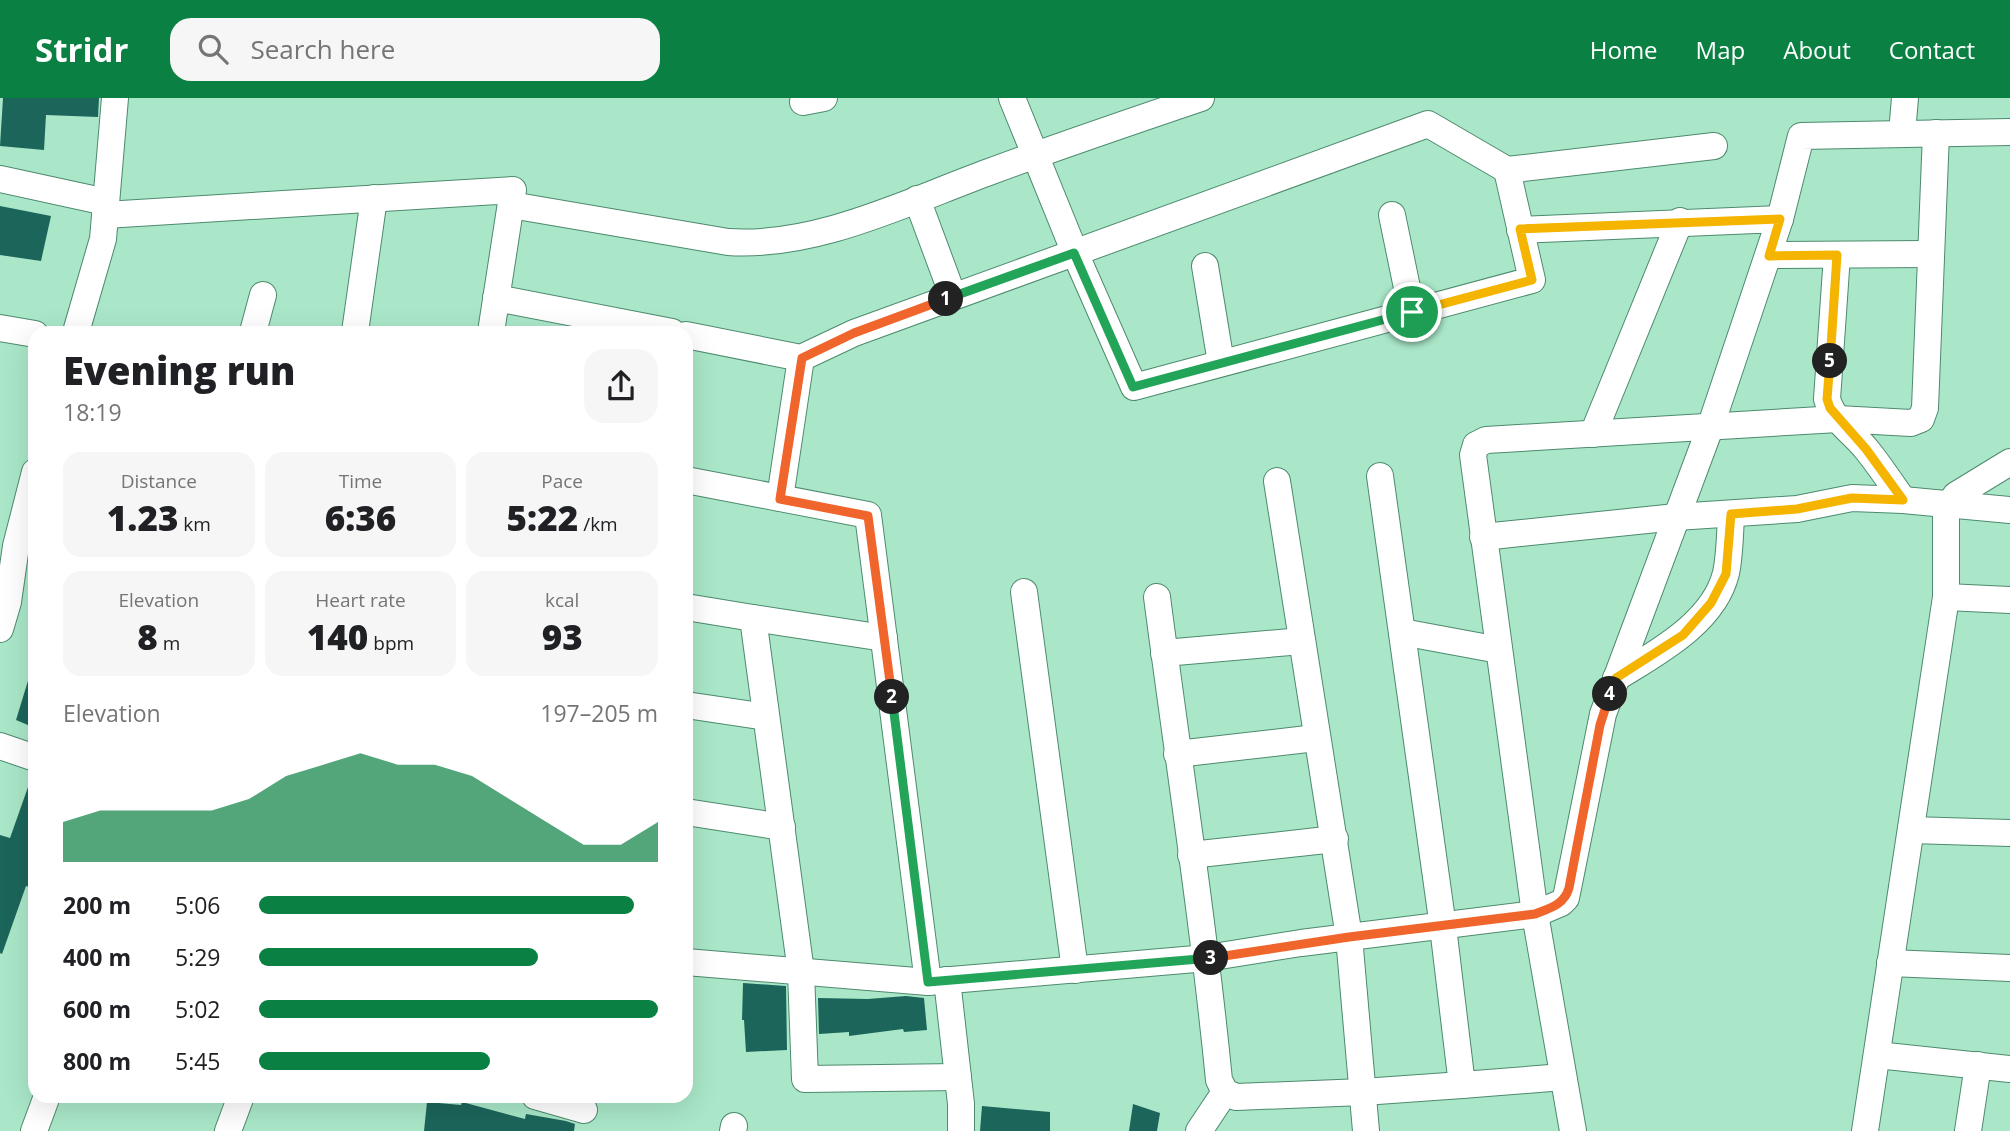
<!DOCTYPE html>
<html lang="en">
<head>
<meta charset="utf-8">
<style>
  :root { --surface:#fff; --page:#f6f6f6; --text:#202124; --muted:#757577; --accent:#0b8043 }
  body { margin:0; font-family:"Open Sans",sans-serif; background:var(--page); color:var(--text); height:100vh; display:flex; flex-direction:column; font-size:26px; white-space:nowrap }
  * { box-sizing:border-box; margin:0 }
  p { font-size:23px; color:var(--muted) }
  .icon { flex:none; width:38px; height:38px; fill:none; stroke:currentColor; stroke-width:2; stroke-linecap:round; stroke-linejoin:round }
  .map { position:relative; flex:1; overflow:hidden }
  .drawer { position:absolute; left:28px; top:228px; width:665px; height:777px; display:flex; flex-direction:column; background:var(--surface); border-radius:21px; box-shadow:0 7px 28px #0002 }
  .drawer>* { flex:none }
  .pin { position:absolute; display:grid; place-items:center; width:60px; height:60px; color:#fff; margin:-30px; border:4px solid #fff; border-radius:50%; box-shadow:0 2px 7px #0007 }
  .km { position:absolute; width:35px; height:35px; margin:-18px; border-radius:50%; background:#222; color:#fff; font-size:19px; line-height:35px; text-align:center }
  .round { display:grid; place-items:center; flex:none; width:74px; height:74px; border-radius:21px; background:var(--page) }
  .headline { display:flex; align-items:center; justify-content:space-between; height:119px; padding:0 35px }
  h1 { font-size:38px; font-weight:800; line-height:52px }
  .stats { display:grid; grid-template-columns:repeat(3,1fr); gap:10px; height:119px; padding:7px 35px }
  .stats div { display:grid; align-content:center; border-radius:18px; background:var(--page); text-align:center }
  .stats b { font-size:35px; font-weight:800 }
  .stats small { font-size:19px; font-weight:400 }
  .stats p { font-size:19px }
  .chart { height:196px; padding:14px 35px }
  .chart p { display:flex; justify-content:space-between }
  .chart svg { width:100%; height:126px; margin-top:7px; fill:var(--accent); opacity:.7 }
  ul { padding:0 35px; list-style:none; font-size:23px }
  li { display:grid; grid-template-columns:112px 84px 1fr; align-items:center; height:52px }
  li i { height:18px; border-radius:9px; background:var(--accent) }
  header { display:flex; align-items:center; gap:42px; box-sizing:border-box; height:98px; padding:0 35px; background:var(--accent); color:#fff }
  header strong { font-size:33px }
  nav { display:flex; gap:38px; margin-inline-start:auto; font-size:24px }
  .search { width:490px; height:63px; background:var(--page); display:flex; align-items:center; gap:18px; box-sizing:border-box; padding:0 24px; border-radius:21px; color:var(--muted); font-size:26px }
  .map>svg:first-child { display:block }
</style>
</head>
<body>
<header>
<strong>Stridr</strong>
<div class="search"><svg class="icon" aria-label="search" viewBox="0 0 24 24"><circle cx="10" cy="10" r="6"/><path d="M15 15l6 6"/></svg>Search here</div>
<nav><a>Home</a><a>Map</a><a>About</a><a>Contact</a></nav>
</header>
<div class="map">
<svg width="2010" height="1033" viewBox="0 0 2010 1033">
  <rect width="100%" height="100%" fill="#a9e7c8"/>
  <!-- building -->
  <g fill="#1c655b">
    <path d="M3,0H99L98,19L46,17L44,52L0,48Z"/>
    <path d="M0,108L51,118L41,163L0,157Z"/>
    <path d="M31,573H35V630L16,622Z"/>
    <path d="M33,675L35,774L29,789L26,788L2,856L0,855V737L10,740Z"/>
    <path d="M743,885L786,888L787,952L746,954L744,922H742Z"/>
    <path d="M906,898L924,900L927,932L904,934L903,931L849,938V934L819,936L818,900L868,901Z"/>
    <path d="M427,1004L461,1007L462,1004L525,1021L526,1016L566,1023L575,1026L574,1033H424Z"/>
    <path d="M1133,1006L1160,1015L1157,1033H1129Z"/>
    <path d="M982,1008L1050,1014V1033H980Z"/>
  </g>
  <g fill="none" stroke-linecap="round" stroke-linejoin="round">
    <!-- minor casing -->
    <g stroke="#4d8a6e" stroke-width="28">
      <g id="minor">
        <path d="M1012,0L1075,155L1134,289L1532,182L1507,72"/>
        <path d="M803,4L824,0"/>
        <path d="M1902,35L1905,0"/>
        <path d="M0,81L106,104"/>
        <path d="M917,101L953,198"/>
        <path d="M511,107L728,144C816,150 907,104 989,74C1059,48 1130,24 1201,0"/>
        <path d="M105,117L513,92L491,234"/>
        <path d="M1392,117L1412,214"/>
        <path d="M1780,121L1801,38L2010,34"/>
        <path d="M1769,157L1929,156"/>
        <path d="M1837,157L1827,301C1833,323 1854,335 1867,352C1880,368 1891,385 1903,402"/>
        <path d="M1205,168L1221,265"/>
        <path d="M496,200L672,234"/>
        <path d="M0,230L35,236"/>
        <path d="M76,234L103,141L115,0"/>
        <path d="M253,234L263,197"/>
        <path d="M355,234L374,100"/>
        <path d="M686,237L801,260L854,235L1428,26L1507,72L1714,48"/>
        <path d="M1593,336L1680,123"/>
        <path d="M1380,378L1443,829L1462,987L1563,979"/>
        <path d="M686,382L868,417L928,884L686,864"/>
        <path d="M1277,383L1349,839L1366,1033"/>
        <path d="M780,400L801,260"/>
        <path d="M1483,439L1676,419L1797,411L1852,400L1903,402L2010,412"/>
        <path d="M1024,494L1075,872"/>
        <path d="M1157,499C1178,660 1203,820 1219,982L1225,994L1236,999L1363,994L1462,987"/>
        <path d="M1946,499L2010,502"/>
        <path d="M686,509L753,520"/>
        <path d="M0,531L8,504L16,448L35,374"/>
        <path d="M1402,534L1499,552"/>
        <path d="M884,540L753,520L801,874L805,981L958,979"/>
        <path d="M1164,555L1302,543"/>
        <path d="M1616,580C1656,555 1714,525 1726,475C1730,456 1730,435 1731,416"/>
        <path d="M686,607L766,619"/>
        <path d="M0,648L35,660"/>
        <path d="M1177,656L1316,640"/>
        <path d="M686,714L782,729"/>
        <path d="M1911,732L2010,735"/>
        <path d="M1191,757L1335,741"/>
        <path d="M1890,865L2010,870"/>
        <path d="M947,882L961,1006V1033"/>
        <path d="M928,884L1207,860L1301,845L1535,816L1561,805L1566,800L1603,616L1710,330L1780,121L1520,132"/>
        <path d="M1877,957L2010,971"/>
        <path d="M535,998L584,1012"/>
        <path d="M34,1033L47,998"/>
        <path d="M228,1033L241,998"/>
        <path d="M733,1033L734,1028"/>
        <path d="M1199,1033L1225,994"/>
        <path d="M1573,1033L1535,816L1473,357L1476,347L1486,342L1838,321L1911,325L1921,321L1925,310L1936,35"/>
        <path d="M1865,1033L1946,499V415L1950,405L1956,397L2010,364"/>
        <path d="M1968,1033L1978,967"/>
      </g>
    </g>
    <!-- minor -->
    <use href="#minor" stroke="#fff" stroke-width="26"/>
  </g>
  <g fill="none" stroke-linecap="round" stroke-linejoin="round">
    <!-- split-1 casing -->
    <g stroke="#fff" stroke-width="14">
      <path id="split-1" d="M946,201L1074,155L1133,289L1412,214"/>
    </g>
    <!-- split-2 casing -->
    <g stroke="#fff" stroke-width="14">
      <path id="split-2" d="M892,599L868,418L780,401L802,260L854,235L946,201"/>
    </g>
    <!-- split-3 casing -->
    <g stroke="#fff" stroke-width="14">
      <path id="split-3" d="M892,599L928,884L1211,860"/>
    </g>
    <!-- split-4 casing -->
    <g stroke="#fff" stroke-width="14">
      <path id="split-4" d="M1211,860L1349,839L1535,816C1550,810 1564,807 1569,790L1600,627L1610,596"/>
    </g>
    <!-- split-5 casing -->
    <g stroke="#fff" stroke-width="14">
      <path id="split-5" d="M1610,596L1616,580L1683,537L1711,505L1726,476L1731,416L1797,411L1852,400L1903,402L1866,351L1830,310L1827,301L1830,263"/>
    </g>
    <!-- split-6 casing -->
    <g stroke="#fff" stroke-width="14">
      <path id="split-6" d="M1412,214L1532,182L1520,131L1780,121L1769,158L1837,157L1830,263"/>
    </g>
    <!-- split-1 -->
    <use href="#split-1" stroke="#22a559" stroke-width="9"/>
    <!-- split-2 -->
    <use href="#split-2" stroke="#f0652b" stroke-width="9"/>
    <!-- split-3 -->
    <use href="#split-3" stroke="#22a559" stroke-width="9"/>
    <!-- split-4 -->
    <use href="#split-4" stroke="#f0652b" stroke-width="9"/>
    <!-- split-5 -->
    <use href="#split-5" stroke="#f5b400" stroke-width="9"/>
    <!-- split-6 -->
    <use href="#split-6" stroke="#f5b400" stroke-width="9"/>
  </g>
</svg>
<div class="pin" style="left:1412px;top:214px;background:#1e9e55"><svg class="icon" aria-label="arrive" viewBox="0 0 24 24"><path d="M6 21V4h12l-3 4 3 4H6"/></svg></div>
<b class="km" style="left:946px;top:201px">1</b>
<b class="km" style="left:892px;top:599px">2</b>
<b class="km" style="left:1211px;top:860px">3</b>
<b class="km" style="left:1610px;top:596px">4</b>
<b class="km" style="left:1830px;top:263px">5</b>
<section class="drawer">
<div class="headline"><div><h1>Evening run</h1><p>18:19</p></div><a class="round"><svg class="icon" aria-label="share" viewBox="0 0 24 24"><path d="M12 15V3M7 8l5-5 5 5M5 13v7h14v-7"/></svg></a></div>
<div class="stats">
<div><p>Distance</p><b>1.23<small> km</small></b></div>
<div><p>Time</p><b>6:36</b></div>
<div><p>Pace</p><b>5:22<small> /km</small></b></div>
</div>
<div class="stats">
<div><p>Elevation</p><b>8<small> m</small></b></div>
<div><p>Heart rate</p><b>140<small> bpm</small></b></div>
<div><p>kcal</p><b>93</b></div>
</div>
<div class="chart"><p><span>Elevation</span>197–205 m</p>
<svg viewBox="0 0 160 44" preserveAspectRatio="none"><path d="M0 44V30L10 26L20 26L30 26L40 26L50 22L60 14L70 10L80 6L90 10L100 10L110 14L120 22L130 30L140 38L150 38L160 30V44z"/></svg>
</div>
<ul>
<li><b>200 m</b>5:06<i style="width:94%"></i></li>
<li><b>400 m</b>5:29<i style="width:70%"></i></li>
<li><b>600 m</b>5:02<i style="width:100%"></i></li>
<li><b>800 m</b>5:45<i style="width:58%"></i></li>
</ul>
</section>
</div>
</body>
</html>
